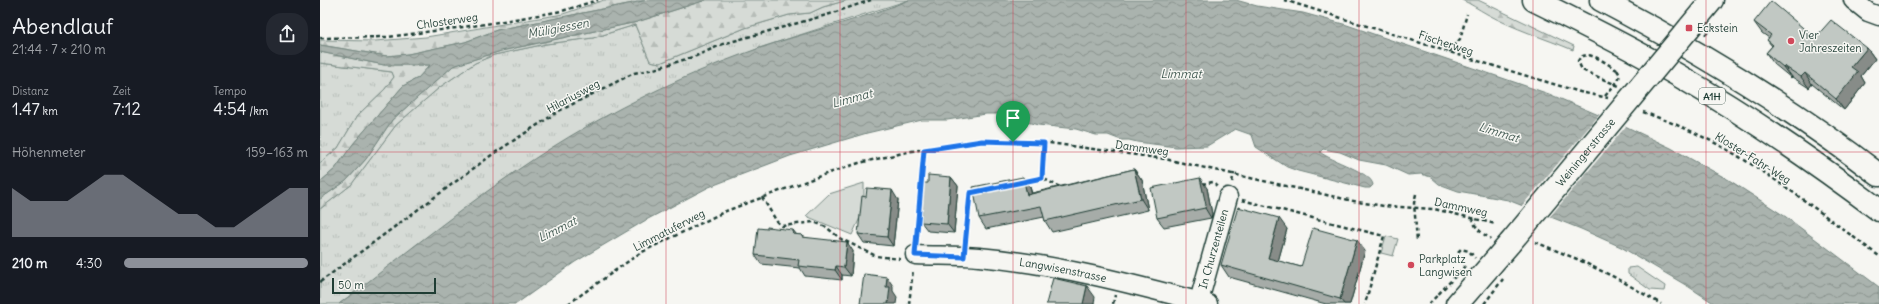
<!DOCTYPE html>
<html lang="de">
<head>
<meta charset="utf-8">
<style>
  :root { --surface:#171b24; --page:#242831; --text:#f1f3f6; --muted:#9ea1a6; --accent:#8c9099 }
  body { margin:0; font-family:Delius,sans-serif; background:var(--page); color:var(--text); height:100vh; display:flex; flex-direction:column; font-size:15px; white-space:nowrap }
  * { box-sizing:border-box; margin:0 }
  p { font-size:13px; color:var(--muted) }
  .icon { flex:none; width:22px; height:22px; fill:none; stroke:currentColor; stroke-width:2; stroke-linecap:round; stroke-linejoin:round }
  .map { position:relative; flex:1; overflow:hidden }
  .details { display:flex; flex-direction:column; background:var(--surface); width:320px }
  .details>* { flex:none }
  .scale { position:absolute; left:12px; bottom:10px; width:104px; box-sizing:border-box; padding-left:4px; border:2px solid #1f3d34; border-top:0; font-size:11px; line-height:14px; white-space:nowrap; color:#1f3d34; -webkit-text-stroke:3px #f6f6f2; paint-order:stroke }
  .pin { position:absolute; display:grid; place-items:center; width:34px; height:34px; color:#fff; margin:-41px -17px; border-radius:50% 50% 50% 0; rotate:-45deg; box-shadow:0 0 4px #0007 }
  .pin .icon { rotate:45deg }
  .round { display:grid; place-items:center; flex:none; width:42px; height:42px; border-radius:16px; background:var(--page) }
  .summary { display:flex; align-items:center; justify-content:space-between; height:68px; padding:0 12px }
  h1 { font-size:22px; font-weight:600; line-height:30px }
  .figures { display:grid; grid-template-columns:repeat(3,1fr); gap:6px; height:68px; padding:4px 12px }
  .figures div { display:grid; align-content:center }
  .figures b { font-size:17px; font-weight:600 }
  .figures small { font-size:11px; font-weight:400 }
  .figures p { font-size:11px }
  .chart { height:112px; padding:8px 12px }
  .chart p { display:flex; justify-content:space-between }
  .chart svg { width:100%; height:72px; margin-top:4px; fill:var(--accent); opacity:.7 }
  ul { padding:0 12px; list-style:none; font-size:13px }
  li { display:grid; grid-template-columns:64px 48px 1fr; align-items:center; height:30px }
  li i { height:10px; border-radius:5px; background:var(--accent) }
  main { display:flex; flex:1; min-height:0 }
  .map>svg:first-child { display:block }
</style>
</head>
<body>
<main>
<section class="details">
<div class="summary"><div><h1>Abendlauf</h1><p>21:44 · 7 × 210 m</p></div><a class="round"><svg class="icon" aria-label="share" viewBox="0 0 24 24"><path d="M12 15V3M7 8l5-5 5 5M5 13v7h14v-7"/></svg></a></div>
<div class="figures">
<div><p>Distanz</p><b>1.47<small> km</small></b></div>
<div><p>Zeit</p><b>7:12</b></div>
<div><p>Tempo</p><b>4:54<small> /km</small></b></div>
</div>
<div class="chart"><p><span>Höhenmeter</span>159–163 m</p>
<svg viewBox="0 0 160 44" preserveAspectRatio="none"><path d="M0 44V14L10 22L20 22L30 22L40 14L50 6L60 6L70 14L80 22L90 30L100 30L110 38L120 38L130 30L140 22L150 14L160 14V44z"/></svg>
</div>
<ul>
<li><b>210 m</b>4:30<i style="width:100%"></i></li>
</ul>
</section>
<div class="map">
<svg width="1559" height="304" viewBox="0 0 1559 304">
  <defs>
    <pattern id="grass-tufts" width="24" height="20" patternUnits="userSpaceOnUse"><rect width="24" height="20" fill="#d6dbd6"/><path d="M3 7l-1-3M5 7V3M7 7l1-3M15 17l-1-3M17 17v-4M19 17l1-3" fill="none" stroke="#b7bdb8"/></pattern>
    <pattern id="forest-firs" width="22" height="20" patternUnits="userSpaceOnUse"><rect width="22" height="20" fill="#d6dbd6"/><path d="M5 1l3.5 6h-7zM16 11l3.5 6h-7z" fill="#b7bdb8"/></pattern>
    <pattern id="water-waves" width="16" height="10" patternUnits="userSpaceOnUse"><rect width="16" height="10" fill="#aab3ae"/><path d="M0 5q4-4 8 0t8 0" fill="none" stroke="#8a938e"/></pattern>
  </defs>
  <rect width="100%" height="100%" fill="#f6f6f2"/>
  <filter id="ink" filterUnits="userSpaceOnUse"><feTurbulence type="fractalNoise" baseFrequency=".025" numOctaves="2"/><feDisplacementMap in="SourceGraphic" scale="8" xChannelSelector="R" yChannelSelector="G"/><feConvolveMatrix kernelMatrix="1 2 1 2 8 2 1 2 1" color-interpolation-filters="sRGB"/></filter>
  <g filter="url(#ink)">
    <!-- grass -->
    <g fill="url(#grass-tufts)" stroke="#7a8c85">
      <path d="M528,0H589L439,48L318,101L223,154L191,175L19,304H0V209L31,185L76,125L120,87L155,63L174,55L226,44L273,38L315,25L330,61L340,63L425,28L469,15L490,13L503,7Z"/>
      <path d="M0,63L72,72L74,77L65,89L37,116L18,148L0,163Z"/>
      <path d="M1317,267L1345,286L1344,291L1330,290L1308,274V268Z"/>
    </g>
    <!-- forest -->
    <g fill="url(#forest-firs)" stroke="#7a8c85">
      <path d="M284,0H328L177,30L145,42L88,54L67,56L0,45V40L55,41L106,37L243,14Z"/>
      <path d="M386,0H528L503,7L490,13L469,15L425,28L340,63L330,61L315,25L273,38L226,44L174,55L155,63L120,87L76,125L31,185L0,209V199L26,181L46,159L72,120L133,66L181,51L317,22Z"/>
      <path d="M1142,0H1158L1254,46L1253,50C1224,38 1194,29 1167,14C1158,9 1151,4 1142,0Z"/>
      <path d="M0,52L64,65H110L98,78L83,86L33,144L15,169L0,182V163L18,148L37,116L65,89L74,77L72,72L0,63Z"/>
    </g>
    <!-- park -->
    <g fill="#d6dbd6" stroke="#7a8c85">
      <path d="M544,183V209L532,235L486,216L509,194Z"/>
      <path d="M1066,236L1078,239L1073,256L1061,253Z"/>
    </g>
    <!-- water -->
    <g fill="url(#water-waves)" stroke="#72847d">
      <path d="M328,0H386L317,22L181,51L133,66L72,120L46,159L26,181L0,199V182L15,169L33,144L83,86L98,78L110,65H64L0,52V45L67,56L88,54L145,42L177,30Z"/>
      <path d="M589,0H916L937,6L983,13L1027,25L1229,94L1307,127L1351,148L1409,180L1466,217L1559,287V304H1395L1369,287L1301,247L1261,229L1188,200L1138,191L1119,184L1111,177L1101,174L1088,175L1066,165L1039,160L1020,152L1003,149L1000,152C1010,161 1052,172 1053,185L1050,188H1045L978,171L967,167L939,149L936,147L932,135L915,129L887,146L856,147L817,142L809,140H801L788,135H776L756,129L718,125L678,114H666L627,120H602L547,133L470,156L389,187L326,220L255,262L196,304H19C105,239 189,168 284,117C332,91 387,66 440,48C489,31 541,20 589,0Z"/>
    </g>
    <!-- pier -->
    <path fill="#f6f6f2" d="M1280,114L1307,125L1228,219L1200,208Z"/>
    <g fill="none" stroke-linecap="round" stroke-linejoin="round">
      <!-- minor casing -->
      <g stroke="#1f3d34" stroke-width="21">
        <g id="minor">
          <path d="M1533,0L1548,12L1559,16"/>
          <path id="s1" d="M595,255C616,256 637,255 659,257C736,264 813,284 888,304"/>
          <path id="s2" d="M879,301L908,197"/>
        </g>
      </g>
      <!-- major casing -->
      <g stroke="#1f3d34" stroke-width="25">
        <g id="major">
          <path d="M1369,28L1392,0"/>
          <path d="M1137,304L1190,243"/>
        </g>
      </g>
      <!-- highway casing -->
      <g stroke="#1f3d34" stroke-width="25">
        <g id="highway">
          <path d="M1214,0C1263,24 1313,49 1361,77C1430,117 1495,162 1559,210"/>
          <path d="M1281,0C1378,51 1472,108 1559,175"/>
        </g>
      </g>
      <!-- path -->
      <g stroke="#1f3d34" stroke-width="2.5" stroke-dasharray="4 3" stroke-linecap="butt">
        <path d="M964,0L1174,66L1260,92L1288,98"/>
        <path d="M0,38L68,37L166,24L242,11L278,0"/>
        <path d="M1129,52L1140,39L1147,14"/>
        <path d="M1285,96L1298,81L1300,75L1297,70"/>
        <path d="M1323,112C1342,119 1361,126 1379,135C1442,165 1503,215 1559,256"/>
        <path d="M722,178L724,143"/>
        <path d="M704,182L722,178L742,188"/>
        <path d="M912,182L914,173"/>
        <path d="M882,184L893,182L897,186"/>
        <path d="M1096,194L1094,203L1097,241"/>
        <path d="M442,197L457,222L462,226L494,222L506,227L521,239L556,256L580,259"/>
        <path d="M922,200L1064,236L1045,304"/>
        <path d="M1153,217C1154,229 1162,233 1171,239"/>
        <path d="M646,240L650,193L656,192"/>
        <path d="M596,241L604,150"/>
        <path d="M1215,242L1257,259L1300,280L1341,304"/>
        <path d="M1138,252L1141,249L1149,251L1155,258"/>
        <path d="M0,282L173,154L239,111L314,73L334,69L376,56L403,44L510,14L551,0"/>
        <path d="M248,304L320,253L406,211L500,176L539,163L592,151L662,141L729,143L845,159L1038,202L1064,206L1114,209L1176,224"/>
        <path d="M589,304L593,270"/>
        <path d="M793,304L795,295"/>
        <path d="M1109,304L1145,266"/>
        <path d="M1164,304L1183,279"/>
      </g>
      <!-- minor -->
      <use href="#minor" stroke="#f6f6f2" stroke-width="18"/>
      <!-- major -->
      <use href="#major" stroke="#f6f6f2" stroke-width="22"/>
      <!-- highway -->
      <use href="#highway" stroke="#f6f6f2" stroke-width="22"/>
      <!-- major-bridge casing -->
      <g stroke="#1f3d34" stroke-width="25" stroke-linecap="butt">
        <g id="major-bridge">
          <path id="s3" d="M1190,243L1369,28"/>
        </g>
      </g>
      <!-- path-bridge -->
      <g stroke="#1f3d34" stroke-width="2.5" stroke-dasharray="4 3" stroke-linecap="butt">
        <path d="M1385,35L1393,27"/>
        <path d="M1297,70C1287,64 1265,46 1258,61L1262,70L1299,86"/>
      </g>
      <!-- major-bridge -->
      <use href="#major-bridge" stroke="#f6f6f2" stroke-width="22"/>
    </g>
    <!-- wall -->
    <g fill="#a6aca8" stroke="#1f3d34">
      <path d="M1434,22L1495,38L1547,48L1555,59L1541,76L1545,83L1524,110L1492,84L1489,88L1472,77L1471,78L1454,64L1446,53L1452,46L1447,40L1449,38L1442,33Z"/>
      <path d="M814,169L822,180L828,210L732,232L725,221L724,217L666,229L659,218L703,177L710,187L712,193Z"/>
      <path d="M631,177L638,186L634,233L608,231L601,222L602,214L600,210L608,183Z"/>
      <path d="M887,188L892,214L891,218L844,227L837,218Z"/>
      <path d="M578,200L573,246L544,243L538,234Z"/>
      <path d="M967,229L958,261L981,267L1045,251L1030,304H1006L909,277L901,265Z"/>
      <path d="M477,235H482L484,237L533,251L531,276L522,275V280L485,276L480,268L441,264L435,255Z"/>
    </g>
    <!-- shaded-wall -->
    <g fill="#878c88" stroke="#1f3d34">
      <path d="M1547,48L1555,59L1541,76L1545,83L1524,110L1516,99L1531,67Z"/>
      <path d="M1464,66L1472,77L1471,78L1463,67Z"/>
      <path d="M1485,73L1492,84L1489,88L1481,77Z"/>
      <path d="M814,169L822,180L828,210L821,199Z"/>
      <path d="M631,177L638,186L634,233L627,224Z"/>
      <path d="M703,177L710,187L714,205L707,195Z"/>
      <path d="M880,178L887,188L892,214L891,218L885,208Z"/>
      <path d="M572,190L578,200L573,246L567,237Z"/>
      <path d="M959,218L967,229L956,269L948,258Z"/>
      <path d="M473,230L480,239L473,234Z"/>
      <path d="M1037,240L1045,251L1030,304H1024L1020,299Z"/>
      <path d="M527,242L533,251L531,276L524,267Z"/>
      <path d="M516,266L522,275V280L515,270Z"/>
      <path d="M567,277L573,286V291L577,297L576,304H568L566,287Z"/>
      <path d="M767,286L775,297L774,304H763Z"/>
    </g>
    <!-- building -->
    <g fill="#c1c8c3" stroke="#1f3d34">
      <path d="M1451,1L1495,38L1511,20L1547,48L1531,67L1538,72L1516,99L1485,73L1481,77L1464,66L1463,67L1446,53L1453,45L1447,40L1451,35L1434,22Z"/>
      <path d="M814,169L821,199L725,221L721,206L659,218L653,187L703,177L707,195Z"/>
      <path d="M608,175L631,177L627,224L601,222L602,211L600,210L602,183H608Z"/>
      <path d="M880,178L886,205L885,208L837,218L831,188Z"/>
      <path d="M547,188L572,190L567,237L538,234L542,196L546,197Z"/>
      <path d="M918,207L959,218L948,258L981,267L993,228L1037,240L1020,299L901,265Z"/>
      <path d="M447,227L473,230V234L482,235V237L527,242L524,267L516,266L515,270L478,266L479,260L435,255L438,228L447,229Z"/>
      <path d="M544,274L567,277L566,287H570L568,304H540Z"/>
      <path d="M733,278L767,286L763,304H726Z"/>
    </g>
  </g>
  <g fill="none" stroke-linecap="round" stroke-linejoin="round" filter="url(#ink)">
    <!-- route casing -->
    <g stroke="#fff" stroke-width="8">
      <path id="route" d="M662,141L724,143L722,178L650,193L644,257L595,255L604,150Z"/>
    </g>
    <!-- route -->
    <use href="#route" stroke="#1a73e8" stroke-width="5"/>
  </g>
  <!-- grid -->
  <path fill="none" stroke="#d1495b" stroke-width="1" stroke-opacity="0.55" d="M173,0V304M346,0V304M520,0V304M693,0V304M866,0V304M1039,0V304M1213,0V304M1386,0V304M0,152H1559"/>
  <!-- markers -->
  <g fill="#d1495b" stroke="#f6f6f2" stroke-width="1.5">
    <rect x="1365" y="24" width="8" height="8" rx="2"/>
    <circle cx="1471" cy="41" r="4"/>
    <circle cx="1091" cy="265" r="4"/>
  </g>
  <g text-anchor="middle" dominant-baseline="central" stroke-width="3" stroke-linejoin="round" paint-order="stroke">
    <!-- shield labels -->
    <rect fill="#f6f6f2" stroke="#60746d" stroke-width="1" x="1379" y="88" width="26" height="16" rx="3"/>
    <g font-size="10" font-weight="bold" fill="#1f3d34">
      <text x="1392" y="96">A1H</text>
    </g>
    <!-- street labels -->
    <g font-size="11" fill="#1f3d34" stroke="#f6f6f2">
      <text transform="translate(127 21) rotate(-8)">Chlosterweg</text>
      <text transform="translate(1126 43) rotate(18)">Fischerweg</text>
      <text transform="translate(253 96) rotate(-28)">Hilariusweg</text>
      <text transform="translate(822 148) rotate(8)">Dammweg</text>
      <text stroke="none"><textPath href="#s3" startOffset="118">Weiningerstrasse</textPath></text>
      <text transform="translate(1433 158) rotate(32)">Kloster-Fahr-Weg</text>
      <text transform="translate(1141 207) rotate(12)">Dammweg</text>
      <text transform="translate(349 230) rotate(-27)">Limmatuferweg</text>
      <text stroke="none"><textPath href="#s2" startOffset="54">In Churzenteilen</textPath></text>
      <text stroke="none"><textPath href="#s1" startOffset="149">Langwisenstrasse</textPath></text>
    </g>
    <!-- poi labels -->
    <g font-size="11" fill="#1f3d34" stroke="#f6f6f2" text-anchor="start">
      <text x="1377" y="28">Eckstein</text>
      <text x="1479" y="35">Vier<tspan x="1479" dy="13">Jahreszeiten</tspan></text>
      <text x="1099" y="259">Parkplatz<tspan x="1099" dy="13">Langwisen</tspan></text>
    </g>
    <!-- water labels -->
    <g font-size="12" font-style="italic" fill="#425a52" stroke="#f6f6f2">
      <text transform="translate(238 28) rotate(-11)">Müligiessen</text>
      <text x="861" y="73">Limmat</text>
      <text transform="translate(532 98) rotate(-15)">Limmat</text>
      <text transform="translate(1179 132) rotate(17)">Limmat</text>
      <text transform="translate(237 229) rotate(-27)">Limmat</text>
    </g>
  </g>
</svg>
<div class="scale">50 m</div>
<div class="pin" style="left:693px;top:142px;background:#1e9e55"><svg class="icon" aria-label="arrive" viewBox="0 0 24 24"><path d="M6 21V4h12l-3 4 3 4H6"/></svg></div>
</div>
</main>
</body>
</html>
